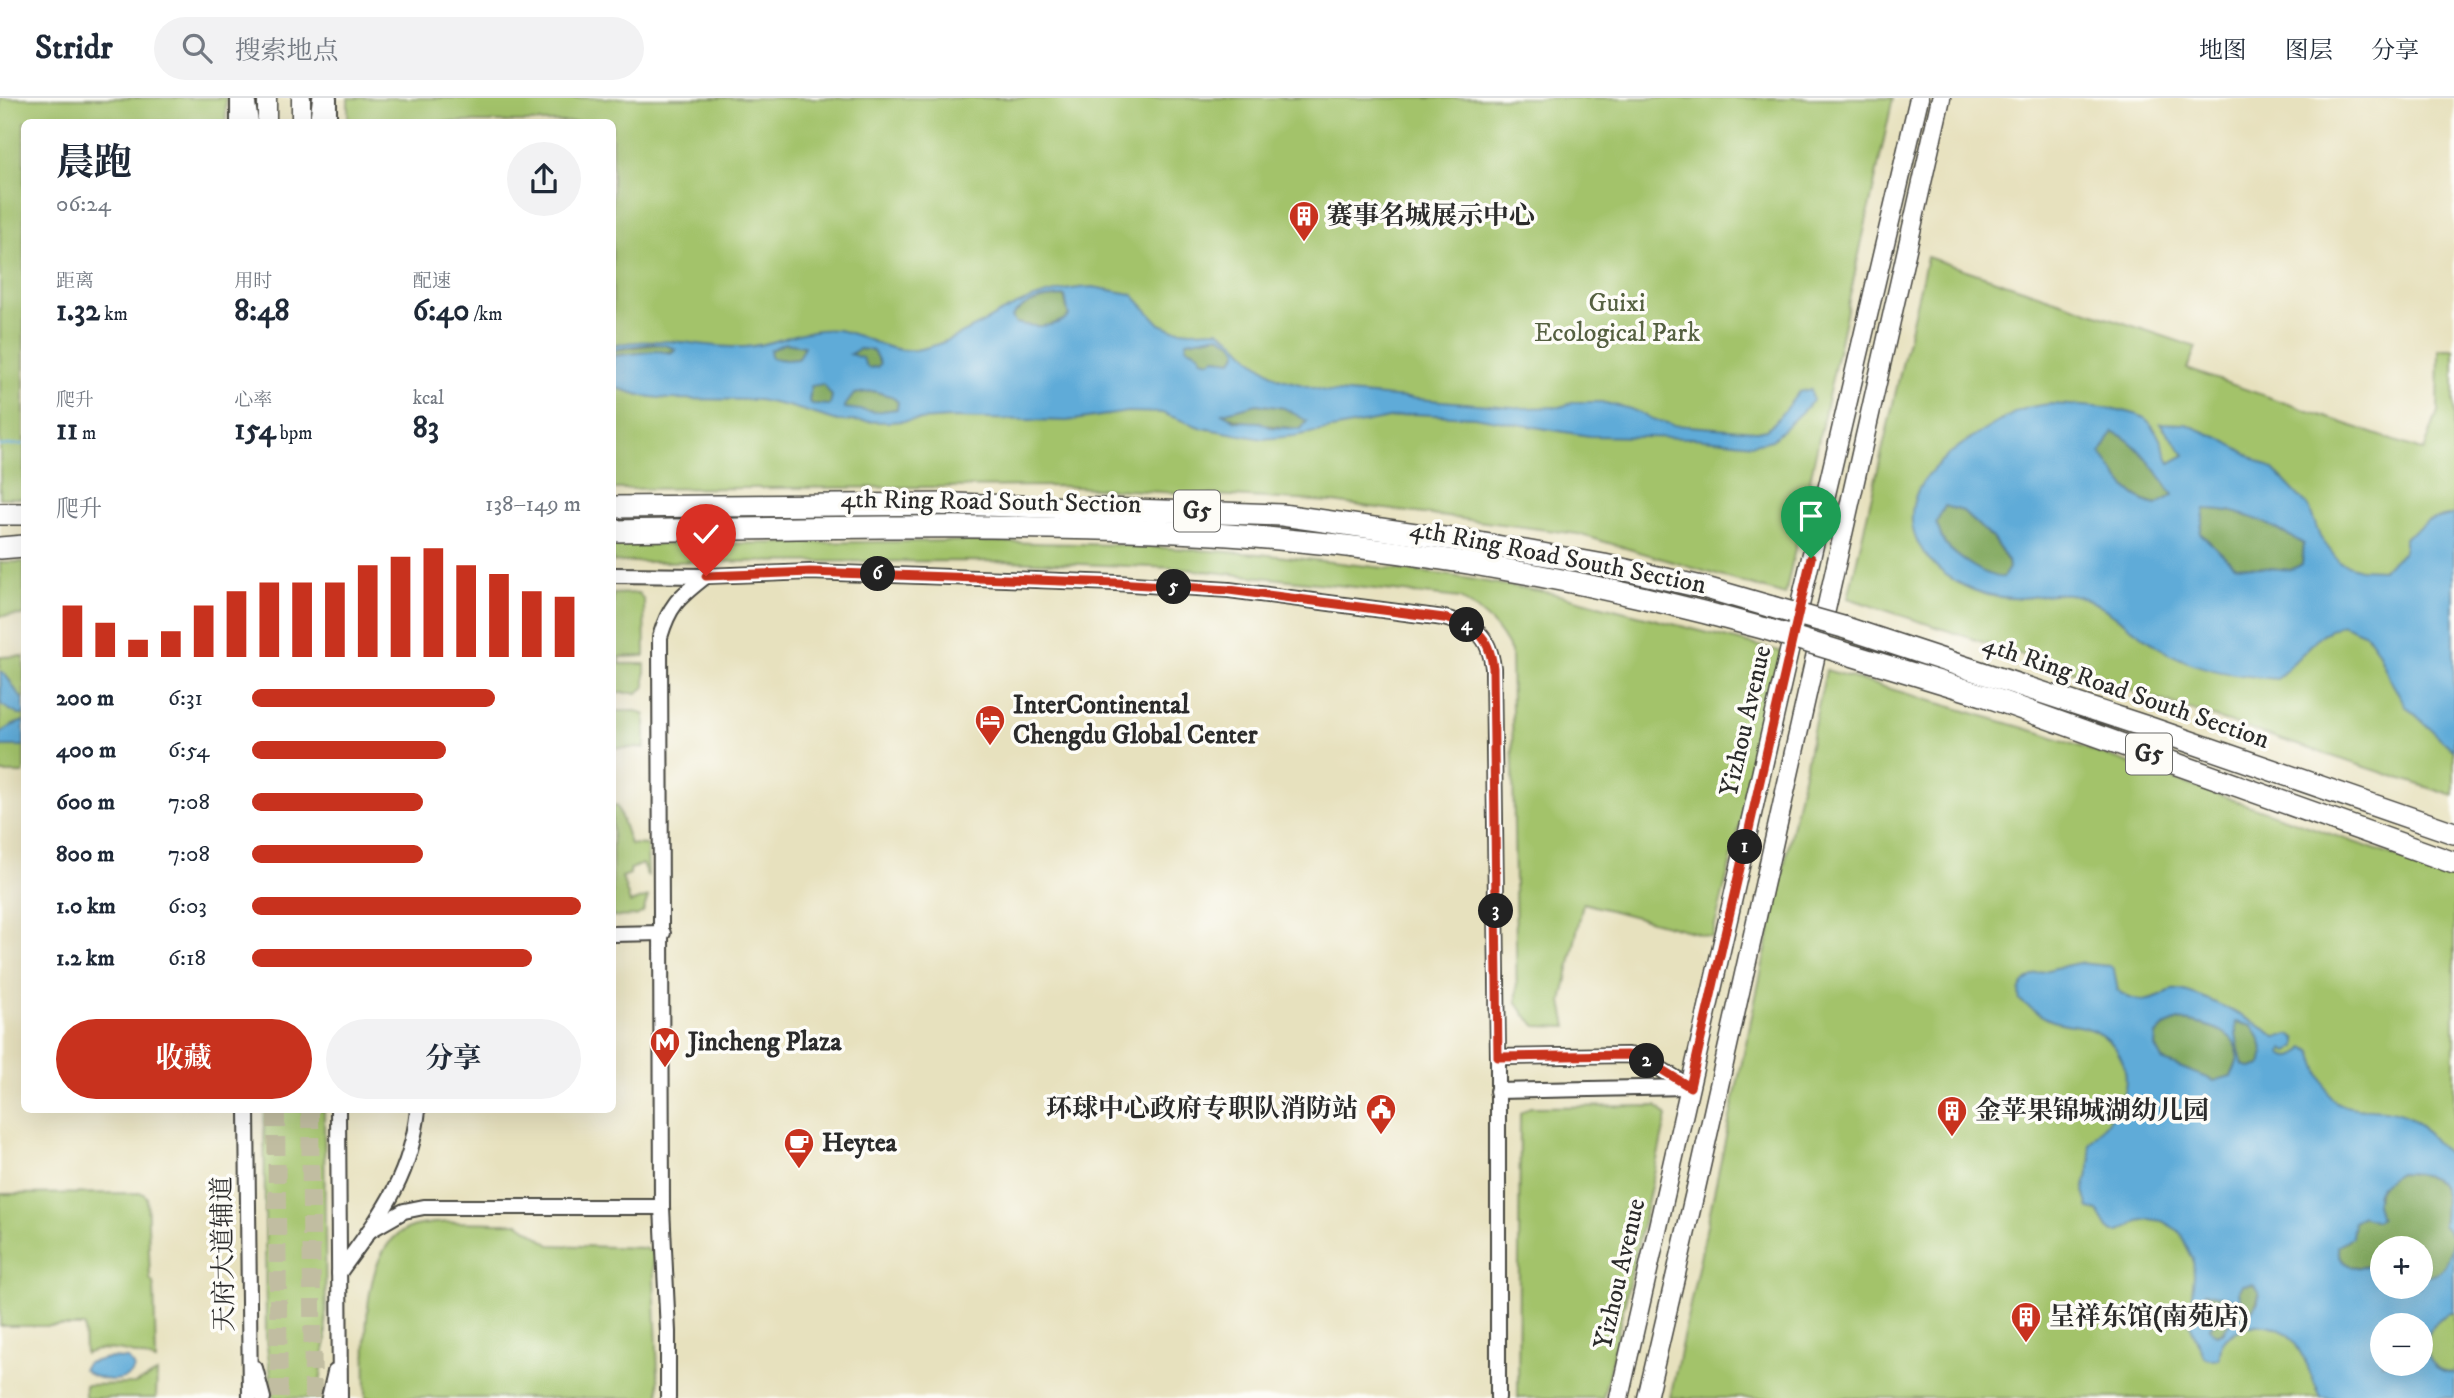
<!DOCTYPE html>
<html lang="zh">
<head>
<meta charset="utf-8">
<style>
  :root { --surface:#fff; --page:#f2f2f3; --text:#1f2937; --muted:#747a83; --line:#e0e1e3; --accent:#c8321e }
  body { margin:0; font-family:"IM FELL DW Pica","Noto Serif SC",serif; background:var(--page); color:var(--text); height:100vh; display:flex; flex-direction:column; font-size:26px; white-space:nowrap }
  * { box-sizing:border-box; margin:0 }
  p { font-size:23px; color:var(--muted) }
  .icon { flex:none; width:38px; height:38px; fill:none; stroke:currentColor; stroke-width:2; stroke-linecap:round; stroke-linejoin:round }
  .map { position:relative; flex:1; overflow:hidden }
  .drawer { position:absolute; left:21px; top:21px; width:595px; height:994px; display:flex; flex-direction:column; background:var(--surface); border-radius:10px; box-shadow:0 7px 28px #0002 }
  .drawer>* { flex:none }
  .controls { position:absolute; left:2370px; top:1138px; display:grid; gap:14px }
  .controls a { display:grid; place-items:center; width:63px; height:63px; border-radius:50%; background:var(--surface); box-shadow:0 7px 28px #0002; font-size:35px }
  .pin { position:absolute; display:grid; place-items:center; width:60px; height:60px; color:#fff; margin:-72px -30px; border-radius:50% 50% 50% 0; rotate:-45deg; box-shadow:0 0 7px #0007 }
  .pin .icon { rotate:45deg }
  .km { position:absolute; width:35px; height:35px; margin:-18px; border-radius:50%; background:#222; color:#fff; font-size:19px; line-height:35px; text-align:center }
  .round { display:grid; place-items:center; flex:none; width:74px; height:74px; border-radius:37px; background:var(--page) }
  .summary { display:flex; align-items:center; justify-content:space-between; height:119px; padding:0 35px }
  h1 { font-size:38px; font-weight:700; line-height:52px }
  .stats { display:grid; grid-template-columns:repeat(3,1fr); gap:10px; height:119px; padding:7px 35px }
  .stats div { display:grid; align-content:center }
  .stats b { font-size:30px; font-weight:700 }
  .stats small { font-size:19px; font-weight:400 }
  .stats p { font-size:19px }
  .chart { height:196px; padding:14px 35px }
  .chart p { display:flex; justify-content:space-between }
  .chart svg { width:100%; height:126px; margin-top:7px; stroke:var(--accent); stroke-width:6 }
  .button { display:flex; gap:14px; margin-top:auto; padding:14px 35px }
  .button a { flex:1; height:80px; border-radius:42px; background:var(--accent); color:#fff; font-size:28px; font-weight:700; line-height:80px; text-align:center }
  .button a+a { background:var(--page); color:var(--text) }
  ul { padding:0 35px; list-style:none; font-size:23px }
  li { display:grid; grid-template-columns:112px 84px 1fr; align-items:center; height:52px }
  li i { height:18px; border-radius:9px; background:var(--accent) }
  header { display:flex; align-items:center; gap:42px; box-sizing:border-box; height:98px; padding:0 35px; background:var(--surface); border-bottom:2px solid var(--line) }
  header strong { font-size:33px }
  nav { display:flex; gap:38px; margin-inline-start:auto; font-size:24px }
  .search { width:490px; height:63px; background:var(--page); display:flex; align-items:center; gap:18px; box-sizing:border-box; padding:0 24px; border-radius:38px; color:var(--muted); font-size:26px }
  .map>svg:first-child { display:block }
</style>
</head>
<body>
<header>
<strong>Stridr</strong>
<div class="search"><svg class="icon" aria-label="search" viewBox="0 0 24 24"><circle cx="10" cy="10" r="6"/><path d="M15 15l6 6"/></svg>搜索地点</div>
<nav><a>地图</a><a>图层</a><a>分享</a></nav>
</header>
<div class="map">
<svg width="2454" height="1300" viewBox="0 0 2454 1300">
  <rect width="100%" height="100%" fill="#fdfcf7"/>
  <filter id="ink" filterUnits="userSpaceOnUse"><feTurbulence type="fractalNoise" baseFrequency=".0143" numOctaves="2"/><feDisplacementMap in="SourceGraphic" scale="14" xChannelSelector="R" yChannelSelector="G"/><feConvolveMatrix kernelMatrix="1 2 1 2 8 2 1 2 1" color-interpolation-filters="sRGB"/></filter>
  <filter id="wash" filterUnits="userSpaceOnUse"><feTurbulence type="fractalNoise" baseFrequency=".00686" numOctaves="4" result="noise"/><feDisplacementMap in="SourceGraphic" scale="28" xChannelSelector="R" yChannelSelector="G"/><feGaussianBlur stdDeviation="1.57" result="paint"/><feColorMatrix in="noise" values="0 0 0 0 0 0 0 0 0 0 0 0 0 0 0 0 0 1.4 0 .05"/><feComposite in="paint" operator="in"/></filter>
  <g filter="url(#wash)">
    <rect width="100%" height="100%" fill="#e7e1be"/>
    <!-- green -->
    <g fill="#a3c36b" stroke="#67774b" stroke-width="2" fill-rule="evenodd">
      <path d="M0,0H226V24H24V400H0Z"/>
      <path d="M348,0H1893L1785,497L1578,436L1332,404L1059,388L613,391L612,24H348Z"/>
      <path d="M1927,159L2196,249L2187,271L2424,353L2438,313L2439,251H2454V698L1848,500Z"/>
      <path d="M958,443L1120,447L1260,456L1446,477L1551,495L1783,554L1712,839L1583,805L1562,904L1567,929L1537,928L1525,917L1517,905L1511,554C1496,526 1486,517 1460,500L1175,470L1008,463L613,464L612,447Z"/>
      <path d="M0,464H24V517L0,518Z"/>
      <path d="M639,495L644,503L645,558L620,559V566H645V589L637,595H613V496Z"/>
      <path d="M24,558V675H0V559Z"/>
      <path d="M1826,572L2041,635L2454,779V1300H1670ZM2382,1150H2420V1188H2382ZM2382,1227H2420V1265H2382Z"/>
      <path d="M613,613H636L645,617V650H613V653Z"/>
      <path d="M617,707L630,746L647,747L648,779L642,766L630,771V776L622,779L630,805L648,799L643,814L636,818L613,819L612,708Z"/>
      <path d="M1657,1008L1667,1018L1603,1300H1518L1520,1015L1530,1009Z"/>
      <path d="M264,1012H324L326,1240L318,1300H274L266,1242Z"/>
      <path d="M142,1095L147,1099L150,1181L154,1186L156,1263C134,1255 108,1246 85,1256L84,1228H0V1096Z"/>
      <path d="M519,1125L550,1147L644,1150L653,1155L659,1300H366C366,1256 358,1152 407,1131C432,1120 491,1126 519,1125Z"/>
      <path d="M157,1275L156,1300H85V1287L135,1286Z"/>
    </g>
    <!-- forest -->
    <g fill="#82a95f" stroke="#566a45" stroke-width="2">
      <path d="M1064,198L1069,218C1054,230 1033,230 1015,225L1012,219C1023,204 1046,199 1064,198Z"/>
      <path d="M1219,237L1232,244L1238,252L1236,258L1232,262L1215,260L1211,263L1201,261L1199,255L1186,249L1187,243Z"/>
      <path d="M785,245L804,248L798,261L786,262L771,260L770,252Z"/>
      <path d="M661,246L672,249L676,252C671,255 622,257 613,258L612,252Z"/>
      <path d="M859,251L873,252L880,266L877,269L868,270L850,256Z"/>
      <path d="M823,285L832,298L830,308L812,306L809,303L811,288Z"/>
      <path d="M873,293L891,298L898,304L897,311L875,314L845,311L844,308L854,296Z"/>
      <path d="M1257,306L1284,310L1307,322L1301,331C1276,328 1244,327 1221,315Z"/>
      <path d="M2113,334C2139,343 2157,375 2173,396L2158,407C2130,403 2115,376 2100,355Z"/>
      <path d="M1945,408L1963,413L1992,440L2008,464L2009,470L2003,480C1987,481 1955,458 1945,446C1941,440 1939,431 1936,425Z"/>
      <path d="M2205,411C2242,410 2273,428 2304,446L2302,466L2291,472L2234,467L2200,435Z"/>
      <path d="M2178,922C2210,927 2255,935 2231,978L2214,983L2162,962L2155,949L2156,937L2166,927Z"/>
      <path d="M2236,924L2252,928C2261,940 2266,952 2261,967L2251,970L2243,967C2239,954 2236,938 2234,925Z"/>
      <path d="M2399,1075C2440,1075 2450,1086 2443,1127L2453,1138C2452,1158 2444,1181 2420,1179V1150L2377,1148V1165C2361,1172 2338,1171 2338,1148L2348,1143L2354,1124L2362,1118L2371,1120C2381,1093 2371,1091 2399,1075Z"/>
      <path d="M2253,1186L2259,1193C2258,1201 2256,1209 2250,1215C2246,1219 2222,1235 2216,1236L2209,1230L2214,1224L2202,1225C2195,1211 2196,1205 2207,1194L2222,1197L2234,1203L2240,1201L2239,1193L2243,1187Z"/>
    </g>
    <!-- water -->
    <g fill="#5fabd8" stroke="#456b82" stroke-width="2" fill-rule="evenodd">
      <path d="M1093,189L1132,196L1160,226L1172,231L1191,233L1218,232L1235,243L1252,261L1278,280L1325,293L1524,310L1560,309L1575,304H1601L1631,311L1652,321L1674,327L1757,333L1766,331L1775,324L1799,294L1811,291L1813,303L1772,342L1754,346L1693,340L1589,338L1474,319L1411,316L1294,338L1263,341L1202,330L1162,315L1128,314L1067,323L951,320L889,324L838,323L788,308L758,302L668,301L643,298L613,289V258L657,253L672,255L676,252C661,240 630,249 613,252V247C635,243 658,242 681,244C703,246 723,250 745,249C776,247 805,228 838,232C864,236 887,255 915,252C947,247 974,229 1002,214C1032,199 1059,190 1093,189ZM1065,198L1069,218C1055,230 1033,230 1015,225L1012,219C1022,204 1047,198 1065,198ZM1219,237L1232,244L1238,252L1236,258L1232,262L1215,260L1210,263L1201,261L1199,255L1186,249L1187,243ZM785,245L804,248L798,261L786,262L771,260L770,252ZM859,251L873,252L880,266L877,269L868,270L862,260L850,256ZM823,286L832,298L830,307L812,306L809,303L811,288ZM873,293L891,298L898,304L897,311L875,314L845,310V308L854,296ZM1257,306L1284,310L1307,323L1301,331L1270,329L1259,324L1236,323L1222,315Z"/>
      <path d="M2050,306C2070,307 2133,309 2147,322C2158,332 2164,351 2170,365L2185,357L2160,325L2186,326L2222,341L2274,372L2309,409L2320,439L2339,464L2360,471L2382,472L2404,453V440L2428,423L2454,416V653L2406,608L2389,580L2378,553L2366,536L2342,526L2322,536L2277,581C2234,577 2196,573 2160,550C2134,534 2102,503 2074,497C2057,493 2038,499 2021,500C1979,502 1934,479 1916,441C1907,419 1913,394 1928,377C1948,353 1974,338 2000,323C2008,319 2016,313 2024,311C2032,308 2042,307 2050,306ZM2113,334C2135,340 2160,377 2173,397L2157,407C2130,403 2115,376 2101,355ZM1945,408L1963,413L1992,440L2008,463L2009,470L2003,479C1988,481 1955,458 1945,446C1941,440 1939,431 1936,425ZM2205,411C2241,410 2273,428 2304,446L2302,466L2291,472L2234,467L2200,435Z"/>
      <path d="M0,573C11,578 14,595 24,602V617H19L1,607Z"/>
      <path d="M24,623V648H0V636L13,627Z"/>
      <path d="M2079,865L2110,868L2114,872L2118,892C2132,905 2146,905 2163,897C2166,895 2169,892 2172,892C2192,889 2259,926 2276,939L2292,937L2297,941V949L2288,954L2283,951L2281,955C2290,963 2297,958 2305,950L2312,953C2316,965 2325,996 2335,1003C2353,1016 2385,1006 2409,1019C2427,1029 2435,1050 2454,1058V1214C2420,1222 2415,1272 2454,1275V1300H2412L2400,1298L2385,1300H2321C2307,1271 2296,1222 2256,1227C2242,1229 2232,1234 2222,1245L2219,1261L2213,1262L2204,1259L2189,1224L2194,1177L2193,1161L2179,1133L2162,1123L2149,1121L2138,1123L2119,1134H2113L2108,1130L2098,1113L2089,1111L2084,1093L2091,1062L2089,1046C2110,1021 2137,995 2121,960C2116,948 2107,939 2095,933C2080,926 2063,928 2048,921C2038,917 2029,908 2020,903C2012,874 2060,869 2079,865ZM2178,922C2210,927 2255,935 2231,978L2214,983L2162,962L2155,949L2156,937L2166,927ZM2236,924L2252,928C2261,940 2266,952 2261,967L2251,970L2243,967C2240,958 2234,931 2236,924ZM2399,1075C2440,1074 2450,1086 2443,1127L2453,1139C2452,1158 2443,1181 2420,1179V1188H2382V1150H2385L2377,1148V1165C2361,1173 2338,1171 2338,1148L2352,1139L2354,1124L2362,1118L2377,1123L2381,1120C2369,1096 2378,1087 2399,1075ZM2253,1186L2259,1194L2258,1204L2250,1215L2229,1225L2223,1235L2216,1236L2209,1230L2214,1224L2210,1221L2202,1224C2195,1211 2196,1205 2206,1194L2245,1204L2240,1201L2239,1193L2243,1187ZM2382,1227H2420V1265H2382Z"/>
      <path d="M108,1260L128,1261L134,1268L133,1273C123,1287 95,1283 83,1271L87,1265Z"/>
    </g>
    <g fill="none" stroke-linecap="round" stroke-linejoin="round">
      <!-- stream -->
      <path stroke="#5fabd8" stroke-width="2.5" d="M0,348L24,346"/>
    </g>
  </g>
  <g filter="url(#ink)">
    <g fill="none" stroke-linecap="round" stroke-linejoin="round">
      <!-- major-tunnel -->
      <g stroke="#c1bda1" stroke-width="18" stroke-dasharray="18 9" stroke-linecap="butt">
        <path d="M276,1012L279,1300"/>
        <path d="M310,1012L313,1300"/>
      </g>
      <!-- minor casing -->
      <g stroke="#474641" stroke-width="18">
        <g id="minor">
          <path d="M238,0V24"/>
          <path d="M247,0L251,24"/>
          <path d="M329,0V24"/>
          <path d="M317,24L320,0"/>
          <path d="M612,477L706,478L810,474L1116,485L1229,492L1444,520C1475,528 1489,536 1493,570L1498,959V1300"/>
          <path d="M612,836L663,835"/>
          <path d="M1498,959L1627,957L1641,959L1690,989"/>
          <path d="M1497,993L1688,989"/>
          <path d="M247,1012L250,1300"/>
          <path d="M338,1012L340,1300"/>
          <path d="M369,1133L404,1113L424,1109H662"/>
          <path d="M339,1175C379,1119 410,1083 418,1012"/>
          <path d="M255,1270L263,1300"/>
          <path d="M329,1300L335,1274"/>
          <path d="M668,1300V1234L662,1109L660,539C670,505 680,499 706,478"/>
        </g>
      </g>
      <!-- major casing -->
      <g stroke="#474641" stroke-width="21">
        <g id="major">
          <path d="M267,0V24"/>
          <path d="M301,0V24"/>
          <path d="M1619,1300L1788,558L1919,0"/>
          <path d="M1647,1300L1696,1090L1941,0"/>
        </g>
      </g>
      <!-- highway casing -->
      <g stroke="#474641" stroke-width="24">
        <g id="highway">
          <path d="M612,409L954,406L1282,417L1479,445L1604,467L1706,490L1772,509"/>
          <path d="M0,416H24"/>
          <path d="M612,433C813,430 1014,424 1214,436C1400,448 1587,481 1766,531"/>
          <path d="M0,450L24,448"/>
          <path d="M1843,529L2153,631L2454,735"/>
          <path d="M1841,554L1986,598L2454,765"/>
        </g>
      </g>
      <!-- minor -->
      <use href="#minor" stroke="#fff" stroke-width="14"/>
      <!-- major -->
      <use href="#major" stroke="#fff" stroke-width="18"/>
      <!-- highway -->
      <use href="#highway" stroke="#fff" stroke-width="21"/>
      <!-- highway-bridge casing -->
      <g stroke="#474641" stroke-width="24" stroke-linecap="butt">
        <g id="highway-bridge">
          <path d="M1772,509L1843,529"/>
          <path d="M1766,531L1841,554"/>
        </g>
      </g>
      <!-- highway-bridge -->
      <use href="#highway-bridge" stroke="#fff" stroke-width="21"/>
    </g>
  </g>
  <g fill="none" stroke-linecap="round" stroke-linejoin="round" filter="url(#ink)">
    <!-- route casing -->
    <g stroke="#fff" stroke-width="14">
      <path id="route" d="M706,478L810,474L1116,485L1229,492L1444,520C1475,528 1489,536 1493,570L1498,959L1627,957L1641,959L1690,989L1811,460"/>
    </g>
    <!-- route -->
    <use href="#route" stroke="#c8321e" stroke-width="9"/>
  </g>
  <!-- icons -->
  <defs>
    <g id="building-pin" transform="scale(1.575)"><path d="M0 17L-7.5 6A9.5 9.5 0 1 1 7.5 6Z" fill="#c8321e" stroke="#fdfcf7"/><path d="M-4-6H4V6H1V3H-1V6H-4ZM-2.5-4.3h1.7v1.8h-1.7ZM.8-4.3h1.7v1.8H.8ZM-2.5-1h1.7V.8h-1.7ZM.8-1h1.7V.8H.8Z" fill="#fff"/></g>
    <g id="hotel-pin" transform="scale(1.575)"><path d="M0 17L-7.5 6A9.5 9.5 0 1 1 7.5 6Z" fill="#c8321e" stroke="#fdfcf7"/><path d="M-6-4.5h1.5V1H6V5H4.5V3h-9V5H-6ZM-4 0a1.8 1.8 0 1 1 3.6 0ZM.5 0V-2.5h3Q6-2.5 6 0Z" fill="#fff"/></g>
    <g id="metro-pin" transform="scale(1.575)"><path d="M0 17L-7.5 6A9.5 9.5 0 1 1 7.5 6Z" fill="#c8321e" stroke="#fdfcf7"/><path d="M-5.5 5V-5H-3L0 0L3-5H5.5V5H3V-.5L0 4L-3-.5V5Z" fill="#fff"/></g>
    <g id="civic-pin" transform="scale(1.575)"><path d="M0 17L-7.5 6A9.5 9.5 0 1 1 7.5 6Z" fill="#c8321e" stroke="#fdfcf7"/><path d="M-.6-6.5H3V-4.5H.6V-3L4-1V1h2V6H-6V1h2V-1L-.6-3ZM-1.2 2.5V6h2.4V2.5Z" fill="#fff"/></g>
    <g id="cafe-pin" transform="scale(1.575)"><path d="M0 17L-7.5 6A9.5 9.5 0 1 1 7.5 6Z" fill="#c8321e" stroke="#fdfcf7"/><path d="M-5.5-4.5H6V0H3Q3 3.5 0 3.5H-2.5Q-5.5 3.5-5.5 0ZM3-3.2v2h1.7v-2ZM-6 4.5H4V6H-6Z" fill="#fff"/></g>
  </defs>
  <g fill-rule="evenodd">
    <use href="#building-pin" x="1304" y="118"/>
    <use href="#hotel-pin" x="990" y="622"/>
    <use href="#metro-pin" x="665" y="944"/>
    <use href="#civic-pin" x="1381" y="1011"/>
    <use href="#building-pin" x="1952" y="1013"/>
    <use href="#cafe-pin" x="799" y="1045"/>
    <use href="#building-pin" x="2026" y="1219"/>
  </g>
  <g text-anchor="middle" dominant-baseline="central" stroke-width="7" stroke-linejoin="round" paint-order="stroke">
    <!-- shield labels -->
    <g fill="#fdfcf7" stroke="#6a6a68" stroke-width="2">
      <rect x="1174" y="392.5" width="46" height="41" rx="5"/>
      <rect x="2126" y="635.5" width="46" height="41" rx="5"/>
    </g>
    <g font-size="24" font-weight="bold" fill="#2b2b2b">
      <text x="1197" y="413">G5</text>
      <text x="2149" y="656">G5</text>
    </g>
    <!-- poi labels -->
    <g font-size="26" font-weight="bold" fill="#2b2b2b" stroke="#fdfcf7" text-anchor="start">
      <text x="1327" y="118">赛事名城展示中心</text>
      <text x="1013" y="607">InterContinental<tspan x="1013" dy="30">Chengdu Global Center</tspan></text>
      <text x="688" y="944">Jincheng Plaza</text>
      <text x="1358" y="1011" text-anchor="end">环球中心政府专职队消防站</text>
      <text x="1975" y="1013">金苹果锦城湖幼儿园</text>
      <text x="822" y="1045">Heytea</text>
      <text x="2049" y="1219">呈祥东馆(南苑店)</text>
    </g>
    <!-- park labels -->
    <g font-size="26" fill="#556041" stroke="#fdfcf7">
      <text x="1617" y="205">Guixi<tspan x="1617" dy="30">Ecological Park</tspan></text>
    </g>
    <!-- street labels -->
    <g font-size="26" fill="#2b2b2b" stroke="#fdfcf7">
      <text transform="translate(991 404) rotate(1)">4th Ring Road South Section</text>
      <text transform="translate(1558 459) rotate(11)">4th Ring Road South Section</text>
      <text transform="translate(2126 594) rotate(19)">4th Ring Road South Section</text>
      <text transform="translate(1746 623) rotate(-77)">Yizhou Avenue</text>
      <text transform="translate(224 1156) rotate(-91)">天府大道辅道</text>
      <text transform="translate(1620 1176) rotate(-77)">Yizhou Avenue</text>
    </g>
  </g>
</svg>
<div class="controls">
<a>+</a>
<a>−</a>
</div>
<div class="pin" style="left:1811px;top:460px;background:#1e9e55"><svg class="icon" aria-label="arrive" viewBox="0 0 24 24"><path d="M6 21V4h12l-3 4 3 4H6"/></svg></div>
<div class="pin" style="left:706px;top:478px;background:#d93025"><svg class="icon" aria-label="check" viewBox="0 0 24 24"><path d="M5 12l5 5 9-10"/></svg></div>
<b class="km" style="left:1745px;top:749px">1</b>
<b class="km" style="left:1647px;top:963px">2</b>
<b class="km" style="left:1496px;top:813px">3</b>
<b class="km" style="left:1467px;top:527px">4</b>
<b class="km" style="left:1174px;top:489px">5</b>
<b class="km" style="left:878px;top:476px">6</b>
<section class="drawer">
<div class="summary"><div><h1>晨跑</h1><p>06:24</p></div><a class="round"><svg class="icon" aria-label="share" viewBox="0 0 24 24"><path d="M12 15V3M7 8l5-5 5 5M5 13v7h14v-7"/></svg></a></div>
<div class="stats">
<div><p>距离</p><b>1.32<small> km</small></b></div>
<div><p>用时</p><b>8:48</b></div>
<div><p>配速</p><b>6:40<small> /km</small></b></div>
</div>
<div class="stats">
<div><p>爬升</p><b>11<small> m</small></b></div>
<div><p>心率</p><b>154<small> bpm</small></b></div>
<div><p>kcal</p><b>83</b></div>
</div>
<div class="chart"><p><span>爬升</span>138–149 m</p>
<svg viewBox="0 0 160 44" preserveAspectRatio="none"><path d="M5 44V26M15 44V32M25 44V38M35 44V35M45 44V26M55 44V21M65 44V18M75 44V18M85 44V18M95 44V12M105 44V9M115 44V6M125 44V12M135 44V15M145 44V21M155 44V23"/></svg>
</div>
<ul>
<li><b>200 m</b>6:31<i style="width:74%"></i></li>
<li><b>400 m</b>6:54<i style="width:59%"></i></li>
<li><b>600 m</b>7:08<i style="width:52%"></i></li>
<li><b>800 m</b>7:08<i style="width:52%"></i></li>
<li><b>1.0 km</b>6:03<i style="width:100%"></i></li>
<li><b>1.2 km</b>6:18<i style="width:85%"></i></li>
</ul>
<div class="button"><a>收藏</a><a>分享</a></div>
</section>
</div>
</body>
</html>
